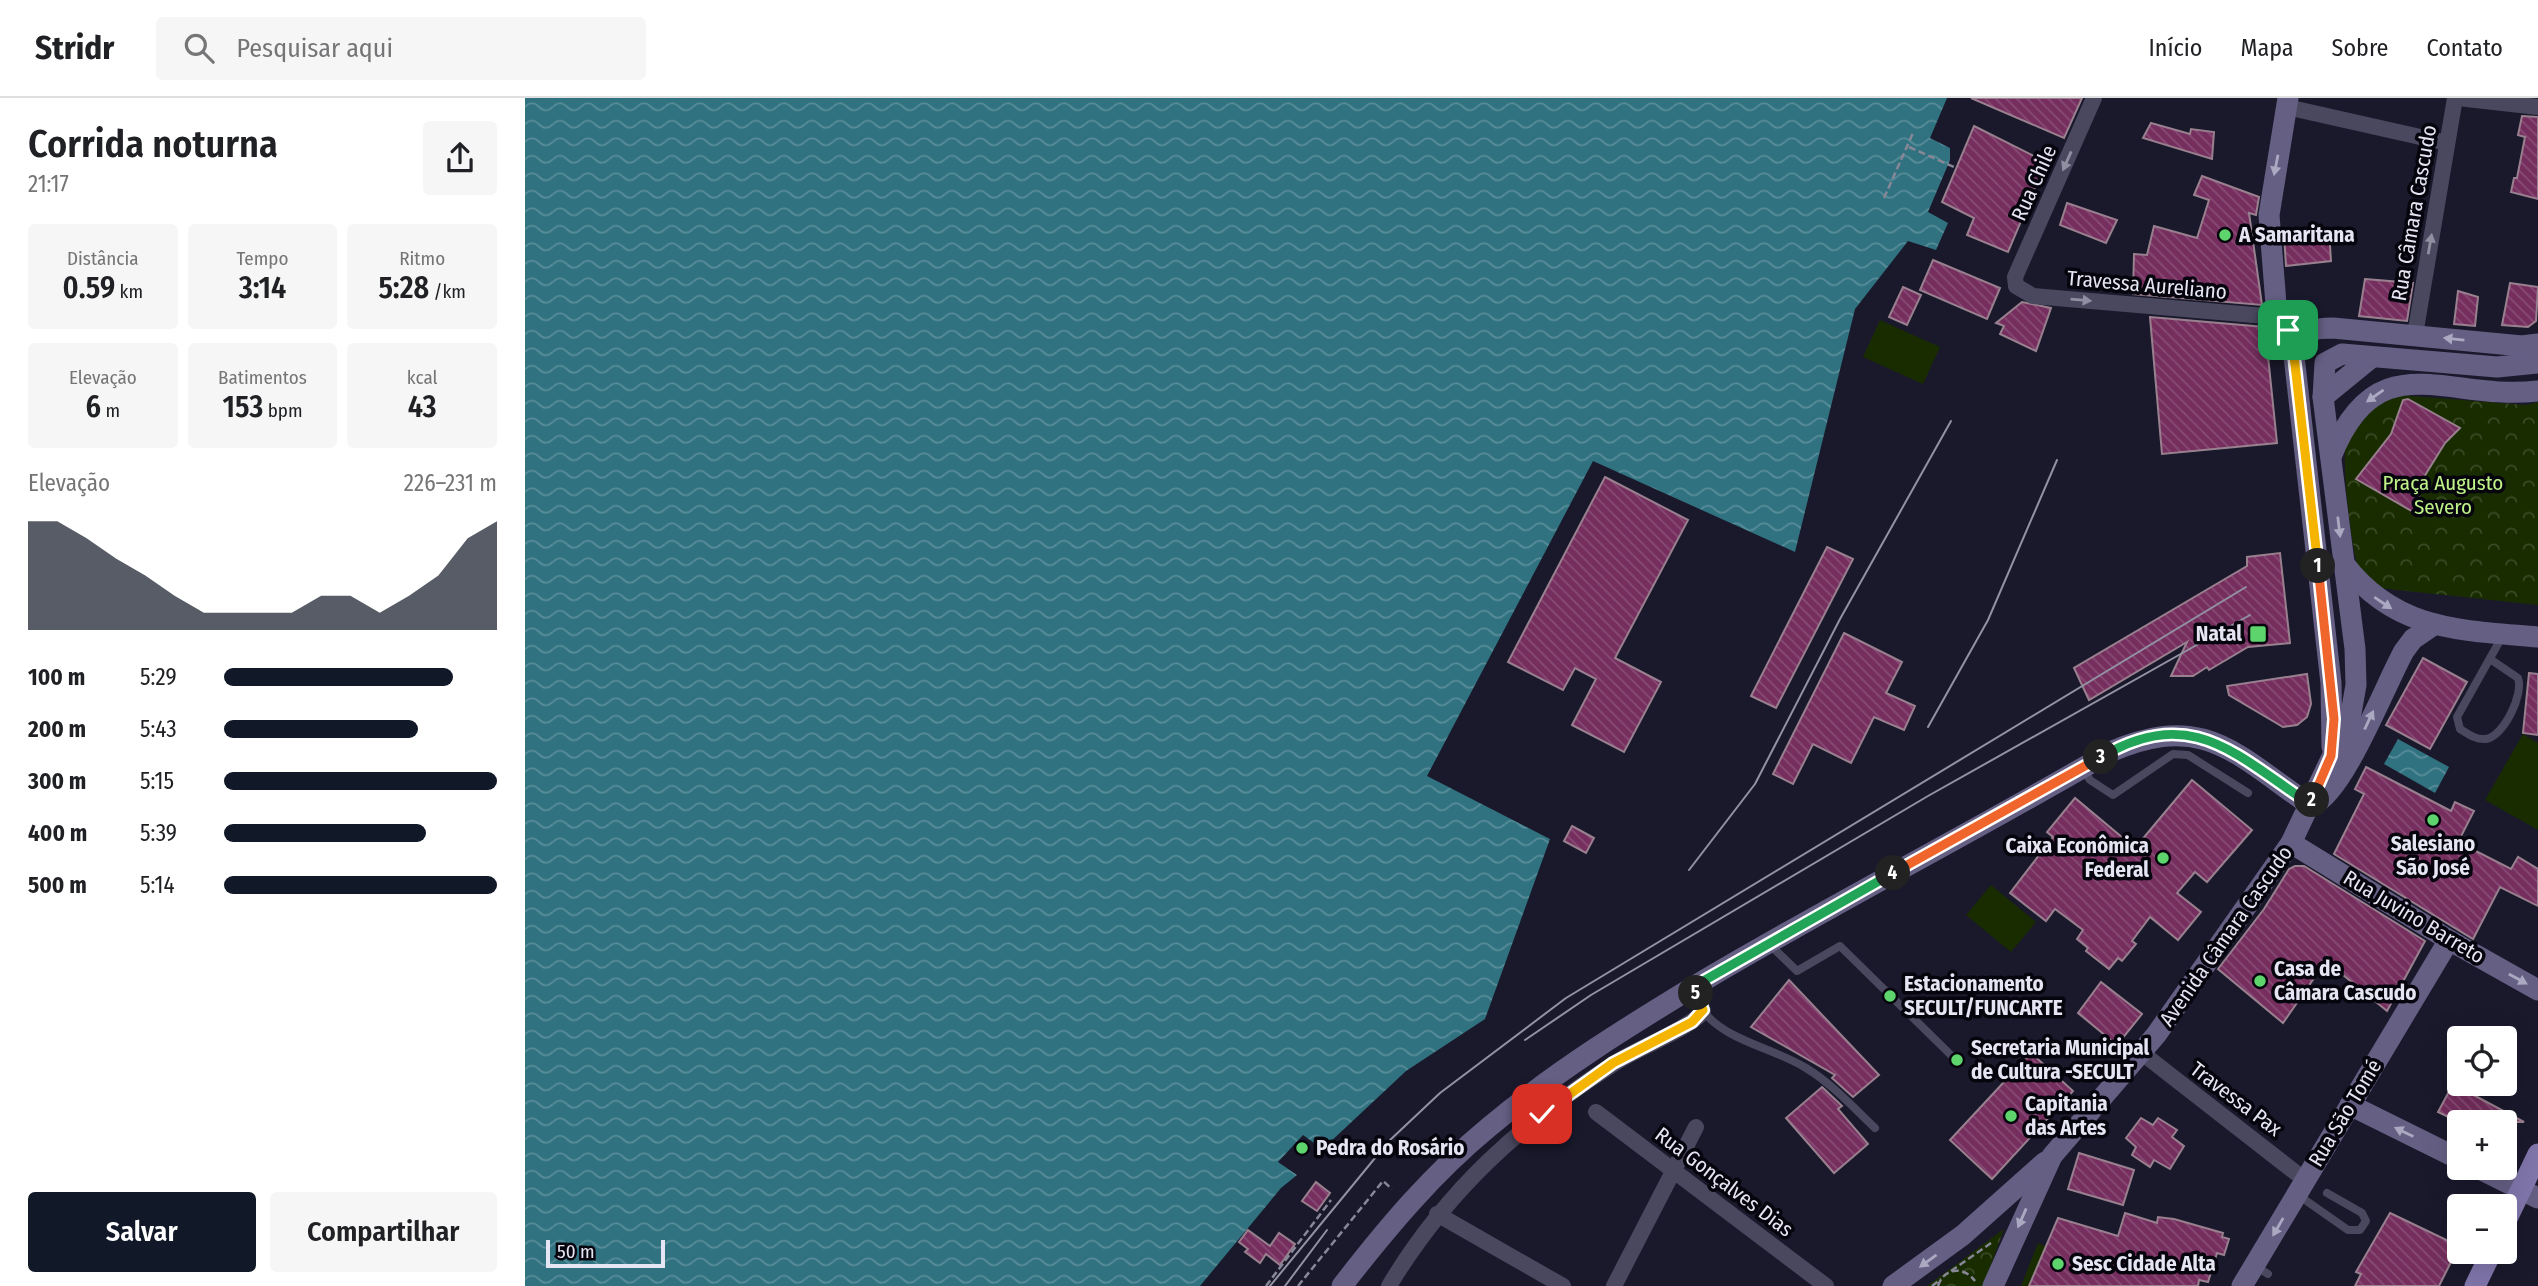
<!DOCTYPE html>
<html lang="pt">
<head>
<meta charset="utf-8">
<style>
  :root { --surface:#fff; --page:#f6f6f6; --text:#202124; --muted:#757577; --line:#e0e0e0; --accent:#111827 }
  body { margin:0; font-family:"Fira Sans Condensed",sans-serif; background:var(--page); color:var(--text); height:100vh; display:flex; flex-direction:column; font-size:26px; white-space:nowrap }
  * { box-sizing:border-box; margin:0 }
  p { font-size:23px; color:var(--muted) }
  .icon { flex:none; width:38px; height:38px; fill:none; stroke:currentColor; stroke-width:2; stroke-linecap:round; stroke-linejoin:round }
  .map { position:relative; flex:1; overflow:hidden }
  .drawer { display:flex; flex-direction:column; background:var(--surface); width:525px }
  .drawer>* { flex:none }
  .buttons { position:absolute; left:1922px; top:928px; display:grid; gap:14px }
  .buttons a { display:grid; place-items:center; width:70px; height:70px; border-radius:7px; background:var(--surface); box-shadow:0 7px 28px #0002; font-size:35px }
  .scale { position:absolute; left:21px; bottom:18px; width:119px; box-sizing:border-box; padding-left:7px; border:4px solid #e5e5f3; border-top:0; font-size:19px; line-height:24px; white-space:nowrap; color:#e5e5f3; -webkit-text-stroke:5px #06050d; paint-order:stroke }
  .pin { position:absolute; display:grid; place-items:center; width:60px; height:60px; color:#fff; margin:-30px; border-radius:14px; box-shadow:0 4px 10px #0006 }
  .km { position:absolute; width:35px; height:35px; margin:-18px; border-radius:50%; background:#222; color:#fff; font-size:19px; line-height:35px; text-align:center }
  .round { display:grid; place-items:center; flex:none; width:74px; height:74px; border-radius:7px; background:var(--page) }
  .headline { display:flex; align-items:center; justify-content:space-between; height:119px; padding:0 28px }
  h1 { font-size:38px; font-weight:600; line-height:52px }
  .figures { display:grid; grid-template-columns:repeat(3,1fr); gap:10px; height:119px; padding:7px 28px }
  .figures div { display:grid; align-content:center; border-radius:7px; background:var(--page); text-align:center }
  .figures b { font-size:30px; font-weight:600 }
  .figures small { font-size:19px; font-weight:400 }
  .figures p { font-size:19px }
  .chart { height:196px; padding:14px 28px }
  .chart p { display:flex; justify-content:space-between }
  .chart svg { width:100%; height:126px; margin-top:7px; fill:var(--accent); opacity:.7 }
  .primary-button { display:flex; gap:14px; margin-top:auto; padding:14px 28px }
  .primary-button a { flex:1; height:80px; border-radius:7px; background:var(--accent); color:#fff; font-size:28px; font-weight:600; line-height:80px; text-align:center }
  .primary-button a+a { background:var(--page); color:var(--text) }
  ul { padding:0 28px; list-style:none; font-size:23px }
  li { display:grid; grid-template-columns:112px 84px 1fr; align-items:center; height:52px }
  li i { height:18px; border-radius:9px; background:var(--accent) }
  header { display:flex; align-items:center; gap:42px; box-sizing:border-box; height:98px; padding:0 35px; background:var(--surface); border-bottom:2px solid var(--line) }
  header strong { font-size:33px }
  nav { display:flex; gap:38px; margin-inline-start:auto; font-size:24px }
  .search { width:490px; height:63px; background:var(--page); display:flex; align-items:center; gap:18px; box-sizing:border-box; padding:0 24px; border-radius:7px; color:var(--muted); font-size:26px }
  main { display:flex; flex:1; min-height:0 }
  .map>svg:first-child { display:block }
</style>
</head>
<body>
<header>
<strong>Stridr</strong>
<div class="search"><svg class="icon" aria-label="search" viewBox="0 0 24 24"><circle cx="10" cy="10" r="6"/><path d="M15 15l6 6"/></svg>Pesquisar aqui</div>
<nav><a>Início</a><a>Mapa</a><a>Sobre</a><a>Contato</a></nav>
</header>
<main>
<section class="drawer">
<div class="headline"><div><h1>Corrida noturna</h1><p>21:17</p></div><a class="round"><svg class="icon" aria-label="share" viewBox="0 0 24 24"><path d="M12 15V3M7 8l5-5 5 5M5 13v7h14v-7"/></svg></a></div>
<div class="figures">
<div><p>Distância</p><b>0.59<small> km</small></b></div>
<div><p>Tempo</p><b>3:14</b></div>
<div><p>Ritmo</p><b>5:28<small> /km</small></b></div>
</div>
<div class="figures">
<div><p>Elevação</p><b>6<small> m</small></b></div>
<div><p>Batimentos</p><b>153<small> bpm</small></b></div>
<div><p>kcal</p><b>43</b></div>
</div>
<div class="chart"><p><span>Elevação</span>226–231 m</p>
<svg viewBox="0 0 160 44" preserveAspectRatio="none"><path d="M0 44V6L10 6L20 12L30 19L40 25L50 32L60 38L70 38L80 38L90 38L100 32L110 32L120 38L130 32L140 25L150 12L160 6V44z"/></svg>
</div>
<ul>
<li><b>100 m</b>5:29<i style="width:84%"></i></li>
<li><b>200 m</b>5:43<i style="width:71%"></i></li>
<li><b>300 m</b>5:15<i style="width:100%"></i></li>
<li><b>400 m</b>5:39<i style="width:74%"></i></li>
<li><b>500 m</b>5:14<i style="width:100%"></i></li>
</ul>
<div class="primary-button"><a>Salvar</a><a>Compartilhar</a></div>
</section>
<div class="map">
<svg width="2013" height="1188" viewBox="0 0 2013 1188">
  <defs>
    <pattern id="park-crowns" width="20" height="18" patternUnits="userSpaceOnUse" patternTransform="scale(1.75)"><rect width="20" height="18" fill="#192c00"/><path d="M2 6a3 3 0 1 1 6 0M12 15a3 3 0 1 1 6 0" fill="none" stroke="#3a4a26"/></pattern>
    <pattern id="water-waves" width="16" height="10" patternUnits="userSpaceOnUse" patternTransform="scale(1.75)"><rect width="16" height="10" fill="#307280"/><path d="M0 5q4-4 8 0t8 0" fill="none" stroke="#588d99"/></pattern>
    <pattern id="building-back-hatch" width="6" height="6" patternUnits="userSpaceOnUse" patternTransform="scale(1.75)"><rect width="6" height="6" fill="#752e5e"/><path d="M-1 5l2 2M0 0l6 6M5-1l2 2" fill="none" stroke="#884c76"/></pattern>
  </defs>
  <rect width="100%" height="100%" fill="#1a192c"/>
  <!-- grass -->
  <g fill="#192c00">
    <path d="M1355,222L1415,249L1398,286L1338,259Z"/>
    <path d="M1998,636L2013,645V732L1960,702Z"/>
    <path d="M1466,787L1511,824L1486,854L1441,817Z"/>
    <path d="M1513,1145L1610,1188H1496Z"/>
  </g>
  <!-- park -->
  <g fill="url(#park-crowns)">
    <path d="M1873,297L2001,307L2013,304V507L1854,490C1848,486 1837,480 1834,473C1827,455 1815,358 1822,343C1834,316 1848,308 1873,297Z"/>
    <path d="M1479,1131L1458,1188H1402Z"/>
  </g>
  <!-- water -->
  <g fill="url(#water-waves)">
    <path d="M0,0H1422L1405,40L1425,50V62L1403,114L1423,125L1411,152L1383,143L1330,211L1270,454L1068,363L902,678L1025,741L960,921L881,973L803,1046L796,1050L778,1037L753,1064L772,1077L756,1090L675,1188H0Z"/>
    <path d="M1873,641L1924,669L1910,695L1859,666Z"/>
  </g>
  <!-- building -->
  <g fill="url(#building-back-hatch)" stroke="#99808f" stroke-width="2">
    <path d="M1446,0H1557L1539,40Z"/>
    <path d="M1997,18L2013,19V101L1986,94L1989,80H1992L2000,39L1993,37Z"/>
    <path d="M1626,25L1665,36L1666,31L1689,34L1687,61L1618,40Z"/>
    <path d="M1449,28L1521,64L1483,154L1442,137L1449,120L1417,104Z"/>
    <path d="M1677,78L1734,99L1731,117L1724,115L1737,207L1608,196L1609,156L1622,157L1629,128L1672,140L1684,102L1669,97Z"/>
    <path d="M1542,105L1592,122L1581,145L1535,127Z"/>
    <path d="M1804,133L1806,163L1761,168L1759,136Z"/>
    <path d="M1408,162L1475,190L1462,221L1395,192Z"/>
    <path d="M1840,181L1888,185L1882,223L1834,218Z"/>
    <path d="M1985,185L2013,189L2011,223L2003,229L1977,227Z"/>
    <path d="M1378,189L1396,197L1382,227L1364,219Z"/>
    <path d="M1933,193L1953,199L1950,228L1929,226Z"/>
    <path d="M1497,204L1526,210L1511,253L1475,236L1479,228L1471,225Z"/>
    <path d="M1625,219L1740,229L1752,345L1637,356Z"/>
    <path d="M1883,301L1935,330L1920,345L1899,379L1890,415L1831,381L1866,336L1878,302Z"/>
    <path d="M1080,379L1163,422L1090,560L1136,584L1099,654L1047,627L1071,581L1050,570L1038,592L983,564Z"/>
    <path d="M1302,449L1328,461L1251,610L1226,598Z"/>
    <path d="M1755,455L1765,545L1723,549L1684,572L1682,569L1668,578H1646L1662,544L1564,602L1549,570L1722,468V459Z"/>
    <path d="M1319,535L1377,564L1361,595L1390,608L1379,632L1349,619L1326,665L1288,646L1268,686L1248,676Z"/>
    <path d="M1898,560L1942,584L1905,651L1861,627Z"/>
    <path d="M2004,575L2013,576V637L1998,635Z"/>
    <path d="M1782,576L1786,606L1782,619L1772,627L1758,629L1704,597L1702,588Z"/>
    <path d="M1841,669L1926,713L1930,704L1949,713L1933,744L1986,771L1993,759L2013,771V808L1975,789L1948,841L1809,756L1839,696L1830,691Z"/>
    <path d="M1667,682L1727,732L1682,784L1670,774L1652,795L1676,814L1653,842L1625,819L1607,843L1611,846L1597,863L1593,860L1584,871L1561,853L1563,850L1552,841L1558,832L1530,811L1521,823L1485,795L1528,739L1522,734L1550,700L1610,750Z"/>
    <path d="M1047,728L1069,740L1061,755L1039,743Z"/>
    <path d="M1770,768H1779L1900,843L1862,913L1801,863L1758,925L1693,871L1739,811L1764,771Z"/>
    <path d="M1264,882L1354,977L1328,999L1307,980L1310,977L1226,929Z"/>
    <path d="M1576,884L1617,916L1592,947L1553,915Z"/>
    <path d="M1506,955L1548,993L1467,1081L1425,1042Z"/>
    <path d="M1928,986L1999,1024H1934L1913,1014Z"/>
    <path d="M1297,989L1317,1008L1313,1011L1343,1046L1309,1075L1261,1020Z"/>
    <path d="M1616,1020L1628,1027L1633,1020L1652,1032L1647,1039L1659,1048L1645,1071L1629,1062L1625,1069L1607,1057L1611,1049L1601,1040Z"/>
    <path d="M1554,1055L1609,1072L1598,1107L1543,1091Z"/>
    <path d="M791,1084L805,1095L792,1113L777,1103Z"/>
    <path d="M1600,1115L1632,1125L1633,1119L1649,1121L1698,1135L1697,1139L1704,1141L1699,1157L1692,1155L1683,1184L1674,1182L1673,1188H1504L1533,1120L1593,1138Z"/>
    <path d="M1865,1115L1934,1148L1914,1188H1830L1836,1176L1831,1174Z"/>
    <path d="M723,1132L745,1148L754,1135L770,1146L755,1167L741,1156L735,1165L720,1154L723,1151L714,1144Z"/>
  </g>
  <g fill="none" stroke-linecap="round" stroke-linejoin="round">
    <!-- path -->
    <g stroke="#878797" stroke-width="2.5" stroke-dasharray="7 3.5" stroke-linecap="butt">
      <path d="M1384,49L1429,69"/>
      <path d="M1359,100L1388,35"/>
      <path d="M1426,1173L1466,1145"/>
      <path d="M741,1188L806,1102"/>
      <path d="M773,1188L858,1083L867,1091"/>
      <path d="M1407,1188L1416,1181"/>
      <path d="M1413,1188C1419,1169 1439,1168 1450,1183"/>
    </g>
    <!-- lane -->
    <g stroke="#49485e" stroke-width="8">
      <path d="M1965,561L1993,580C1999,596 1979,638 1961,641C1951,642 1943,636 1935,631L1932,619L1978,537"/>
      <path d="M1557,670L1565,682L1588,697L1648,656L1663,657L1723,695"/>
      <path d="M1244,846L1272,873L1315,848L1434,965"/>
      <path d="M1178,913C1201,943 1249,950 1281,970C1306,985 1328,1009 1350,1030"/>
      <path d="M1773,1097L1823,1132H1835L1841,1123L1837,1115L1802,1095"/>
      <path d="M1730,1168L1743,1176"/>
    </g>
    <!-- street -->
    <g stroke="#49485e" stroke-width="16">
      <path d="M1569,0L1490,179L1491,188L1508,198L1752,219"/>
      <path d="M1933,0L2013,9"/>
      <path d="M1762,9L1922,45"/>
      <path d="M1890,237L1930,0"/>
      <path d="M1617,955L1780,1082"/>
      <path d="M1071,1014L1301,1188"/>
      <path d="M912,1116L1038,1188"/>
      <path d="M864,1188C921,1093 996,1025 1090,965C1116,948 1149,938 1174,918L1178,913L1172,896L1166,890"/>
      <path d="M1089,1188L1171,1029"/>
    </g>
    <!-- secondary -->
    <g stroke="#655f84" stroke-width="21">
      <path d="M1763,0L1744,117L1752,219L1763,232L1768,249"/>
      <path d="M1798,299L1847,259"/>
      <path d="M1806,359C1852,242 1922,304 2013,293"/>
      <path d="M1820,467C1871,533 1935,532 2013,539"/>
      <path d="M1807,649L1806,585L1768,249C1776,232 1791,230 1808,230L1997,248L2013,246"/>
      <path d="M1789,706C1819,694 1861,585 1879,553L1888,541L1910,526"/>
      <path d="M1766,745L1924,842L2013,892"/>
      <path d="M1825,1007L1934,1061"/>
      <path d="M1951,1069L2013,1100"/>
      <path d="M817,1188C861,1131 908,1075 964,1029C1032,972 1107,926 1183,880C1315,802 1452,732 1585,654C1679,613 1710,656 1785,707"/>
      <path d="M1368,1188L1438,1137L1520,1064"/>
      <path d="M1468,1188L1527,1058L1631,937L1766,745L1825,621L1831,587L1830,551L1798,299L1800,265L1817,256L1972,269L2013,265"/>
      <path d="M1717,1188L1924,842"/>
    </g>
    <!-- primary -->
    <g stroke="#8176ab" stroke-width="21">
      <path d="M1979,1127L2013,1056"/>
      <path d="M1950,1188L1967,1153"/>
    </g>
    <!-- tram -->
    <g stroke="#9292a2" stroke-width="2">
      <path d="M1403,629L1463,522L1532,362"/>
      <path d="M1164,772L1230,686L1315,521L1426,323"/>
      <path d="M1000,942L1066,897L1403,698L1725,517"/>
      <path d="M745,1188L864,1043L915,995L1041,900L1721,489"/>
      <path d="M760,1188L802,1132"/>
    </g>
  </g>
  <!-- one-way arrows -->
  <defs><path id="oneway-solid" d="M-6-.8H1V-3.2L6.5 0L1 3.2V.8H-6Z" transform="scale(1.75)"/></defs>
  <g fill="#8f8fa1">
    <use href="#oneway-solid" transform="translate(1542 63) rotate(114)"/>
    <use href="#oneway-solid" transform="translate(1905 146) rotate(-80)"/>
    <use href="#oneway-solid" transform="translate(1556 202) rotate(5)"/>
  </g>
  <g fill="#aba9c1">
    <use href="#oneway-solid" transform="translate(1751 67) rotate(101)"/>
    <use href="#oneway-solid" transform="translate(1929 241) rotate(-174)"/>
    <use href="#oneway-solid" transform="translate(1850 298) rotate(145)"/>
    <use href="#oneway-solid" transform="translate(1814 429) rotate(83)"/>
    <use href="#oneway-solid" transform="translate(1858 505) rotate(34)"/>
    <use href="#oneway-solid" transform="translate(1844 622) rotate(-65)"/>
    <use href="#oneway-solid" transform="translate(1993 881) rotate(29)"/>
    <use href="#oneway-solid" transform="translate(1879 1034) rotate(-154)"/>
    <use href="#oneway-solid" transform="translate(1497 1120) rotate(114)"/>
    <use href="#oneway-solid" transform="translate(1753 1129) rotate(120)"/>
    <use href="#oneway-solid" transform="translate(1403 1163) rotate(144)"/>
  </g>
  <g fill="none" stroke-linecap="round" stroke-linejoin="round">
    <!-- split-1 casing -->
    <g stroke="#fff" stroke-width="14">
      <path id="split-1" d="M1763,232L1768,249L1793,468"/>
    </g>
    <!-- split-2 casing -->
    <g stroke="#fff" stroke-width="14">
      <path id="split-2" d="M1787,702L1806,658L1809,621L1793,468"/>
    </g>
    <!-- split-3 casing -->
    <g stroke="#fff" stroke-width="14">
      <path id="split-3" d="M1576,659C1667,605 1712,658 1785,706L1787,702"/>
    </g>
    <!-- split-4 casing -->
    <g stroke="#fff" stroke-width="14">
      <path id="split-4" d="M1368,775L1576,659"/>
    </g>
    <!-- split-5 casing -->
    <g stroke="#fff" stroke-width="14">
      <path id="split-5" d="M1171,895L1166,890L1368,775"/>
    </g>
    <!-- split-6 casing -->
    <g stroke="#fff" stroke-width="14">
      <path id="split-6" d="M1017,1016L1088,965L1167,924L1178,912L1171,895"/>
    </g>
    <!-- split-1 -->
    <use href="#split-1" stroke="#f5b400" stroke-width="9"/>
    <!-- split-2 -->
    <use href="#split-2" stroke="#f0652b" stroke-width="9"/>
    <!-- split-3 -->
    <use href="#split-3" stroke="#22a559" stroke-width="9"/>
    <!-- split-4 -->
    <use href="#split-4" stroke="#f0652b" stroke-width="9"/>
    <!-- split-5 -->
    <use href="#split-5" stroke="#22a559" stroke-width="9"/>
    <!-- split-6 -->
    <use href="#split-6" stroke="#f5b400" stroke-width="9"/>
  </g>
  <!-- markers -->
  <g fill="#5ed56c" stroke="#06050d" stroke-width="2.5">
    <circle cx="1700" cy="137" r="7"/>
    <rect x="1724" y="527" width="18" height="18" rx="3.5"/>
    <circle cx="1908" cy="722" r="7"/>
    <circle cx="1638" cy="760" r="7"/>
    <circle cx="1735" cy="883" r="7"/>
    <circle cx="1365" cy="898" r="7"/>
    <circle cx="1432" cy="962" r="7"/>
    <circle cx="1486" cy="1018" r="7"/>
    <circle cx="777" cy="1050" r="7"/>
    <circle cx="1533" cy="1166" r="7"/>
  </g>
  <g text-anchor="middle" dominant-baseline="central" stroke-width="7" stroke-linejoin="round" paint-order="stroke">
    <!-- street labels -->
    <g font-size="21" fill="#e5e5f3" stroke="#06050d">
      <text transform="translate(1509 85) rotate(-66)">Rua Chile</text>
      <text transform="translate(1889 115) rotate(-80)">Rua Câmara Cascudo</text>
      <text transform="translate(1622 187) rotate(5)">Travessa Aureliano</text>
      <text transform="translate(1889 819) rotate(31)">Rua Juvino Barreto</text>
      <text transform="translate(1701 838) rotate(-55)">Avenida Câmara Cascudo</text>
      <text transform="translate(1711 1001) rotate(37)">Travessa Pax</text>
      <text transform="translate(1820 1015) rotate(-59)">Rua São Tomé</text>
      <text transform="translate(1199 1084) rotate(37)">Rua Gonçalves Dias</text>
    </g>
    <!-- poi labels -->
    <g font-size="21" font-weight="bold" fill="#e5e5f3" stroke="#06050d" text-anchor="start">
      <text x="1714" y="137">A Samaritana</text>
      <text x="1717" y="536" text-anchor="end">Natal</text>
      <text x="1908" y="746" text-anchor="middle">Salesiano<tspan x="1908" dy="24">São José</tspan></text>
      <text x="1624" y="748" text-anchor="end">Caixa Econômica<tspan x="1624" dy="24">Federal</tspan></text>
      <text x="1749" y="871">Casa de<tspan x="1749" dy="24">Câmara Cascudo</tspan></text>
      <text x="1379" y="886">Estacionamento<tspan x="1379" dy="24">SECULT/FUNCARTE</tspan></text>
      <text x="1446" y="950">Secretaria Municipal<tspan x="1446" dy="24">de Cultura -SECULT</tspan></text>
      <text x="1500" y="1006">Capitania<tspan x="1500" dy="24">das Artes</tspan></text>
      <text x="791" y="1050">Pedra do Rosário</text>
      <text x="1547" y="1166">Sesc Cidade Alta</text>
    </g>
    <!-- park labels -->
    <g font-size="21" fill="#bff287" stroke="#06050d">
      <text x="1918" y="385">Praça Augusto<tspan x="1918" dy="24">Severo</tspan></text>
    </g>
  </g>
</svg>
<div class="buttons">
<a><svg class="icon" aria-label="locate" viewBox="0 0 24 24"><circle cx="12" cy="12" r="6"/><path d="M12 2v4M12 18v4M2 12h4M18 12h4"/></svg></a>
<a>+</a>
<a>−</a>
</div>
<div class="scale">50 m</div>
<div class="pin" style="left:1763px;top:232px;background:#1e9e55"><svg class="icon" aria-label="arrive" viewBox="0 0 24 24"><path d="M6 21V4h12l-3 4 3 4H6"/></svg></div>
<div class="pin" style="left:1017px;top:1016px;background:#d93025"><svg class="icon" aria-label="check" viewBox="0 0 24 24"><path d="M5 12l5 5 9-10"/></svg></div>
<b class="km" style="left:1793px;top:468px">1</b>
<b class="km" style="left:1787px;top:702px">2</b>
<b class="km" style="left:1576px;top:659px">3</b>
<b class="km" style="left:1368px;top:775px">4</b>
<b class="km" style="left:1171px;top:895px">5</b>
</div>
</main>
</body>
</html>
